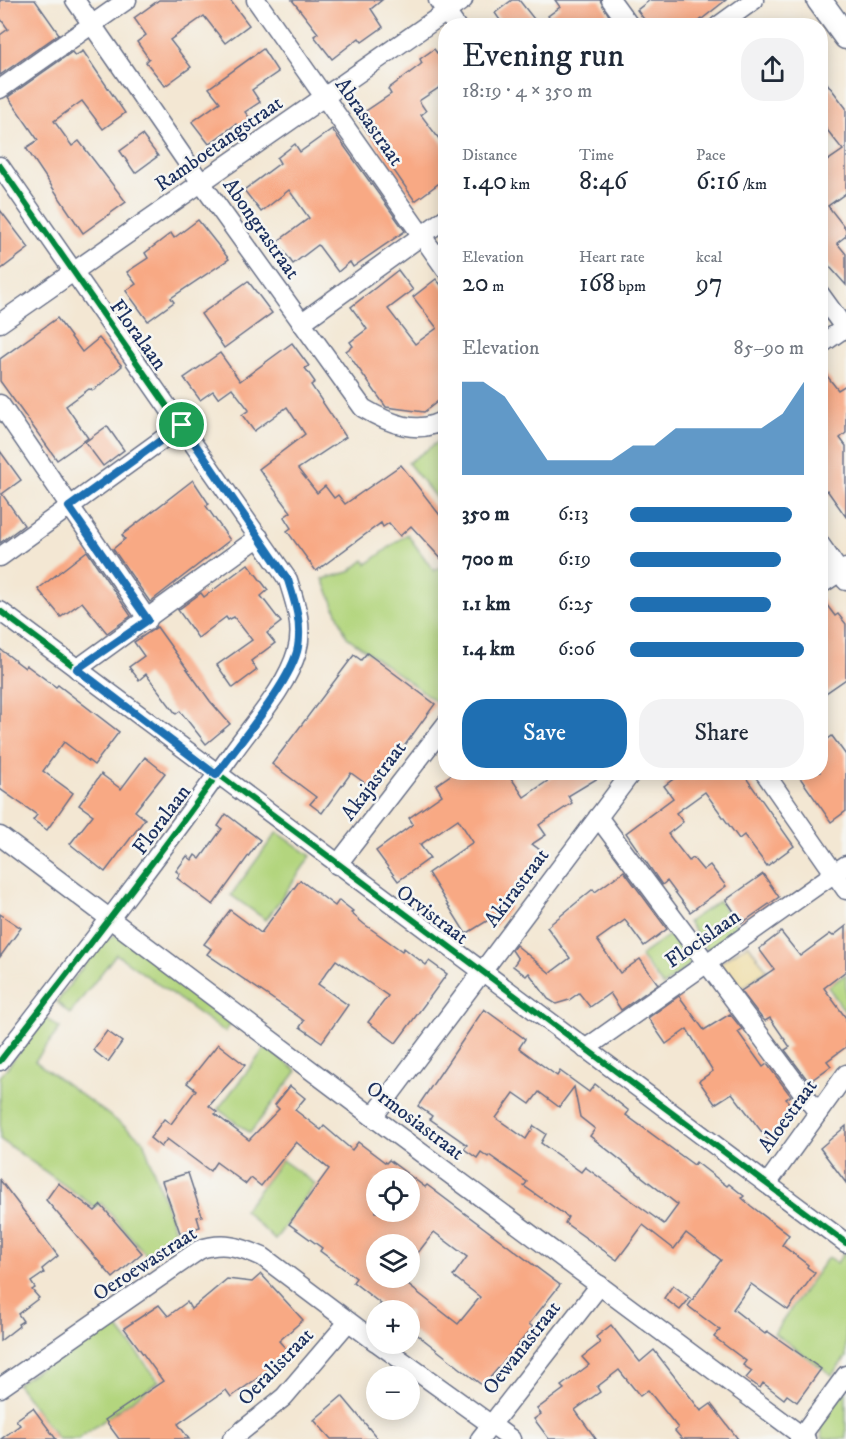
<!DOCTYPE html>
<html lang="en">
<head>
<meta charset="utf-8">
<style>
  :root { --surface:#fff; --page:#f2f2f3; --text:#1f2937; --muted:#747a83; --accent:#1f6fb2 }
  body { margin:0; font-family:"IM FELL DW Pica",serif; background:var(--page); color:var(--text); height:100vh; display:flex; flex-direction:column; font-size:22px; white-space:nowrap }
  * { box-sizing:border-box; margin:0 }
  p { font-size:20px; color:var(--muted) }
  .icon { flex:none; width:33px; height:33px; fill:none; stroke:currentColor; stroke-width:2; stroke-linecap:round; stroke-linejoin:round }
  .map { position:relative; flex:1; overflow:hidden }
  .details { position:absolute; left:438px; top:18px; width:390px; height:762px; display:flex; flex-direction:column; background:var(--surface); border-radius:24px; box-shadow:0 3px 15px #0003 }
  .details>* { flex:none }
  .tools { position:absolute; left:366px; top:1168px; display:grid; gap:12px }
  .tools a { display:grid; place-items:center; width:54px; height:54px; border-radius:50%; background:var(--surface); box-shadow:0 3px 15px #0003; font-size:30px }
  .pin { position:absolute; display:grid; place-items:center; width:51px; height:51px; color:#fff; margin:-26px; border:3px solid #fff; border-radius:50%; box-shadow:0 2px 6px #0007 }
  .round { display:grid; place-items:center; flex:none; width:63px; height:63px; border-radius:24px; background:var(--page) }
  .headline { display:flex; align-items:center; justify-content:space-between; height:102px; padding:0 24px }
  h1 { font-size:33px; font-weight:600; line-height:45px }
  .figures { display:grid; grid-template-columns:repeat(3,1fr); gap:9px; height:102px; padding:6px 24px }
  .figures div { display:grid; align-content:center }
  .figures b { font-size:26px; font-weight:600 }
  .figures small { font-size:16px; font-weight:400 }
  .figures p { font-size:16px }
  .chart { height:168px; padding:12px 24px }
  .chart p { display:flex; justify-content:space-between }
  .chart svg { width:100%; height:108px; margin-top:6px; fill:var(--accent); opacity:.7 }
  .cta { display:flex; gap:12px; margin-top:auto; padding:12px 24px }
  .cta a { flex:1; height:69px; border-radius:24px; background:var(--accent); color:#fff; font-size:24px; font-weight:600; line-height:69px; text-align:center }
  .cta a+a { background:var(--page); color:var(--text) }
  ul { padding:0 24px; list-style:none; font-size:20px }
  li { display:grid; grid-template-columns:96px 72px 1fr; align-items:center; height:45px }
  li i { height:15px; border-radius:8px; background:var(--accent) }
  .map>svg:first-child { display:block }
</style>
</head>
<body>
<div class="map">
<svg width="846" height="1439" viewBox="0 0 846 1439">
  <rect width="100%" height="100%" fill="#f6f6f2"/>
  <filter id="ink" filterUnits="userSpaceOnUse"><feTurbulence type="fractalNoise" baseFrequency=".0167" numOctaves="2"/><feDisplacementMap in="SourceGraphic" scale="12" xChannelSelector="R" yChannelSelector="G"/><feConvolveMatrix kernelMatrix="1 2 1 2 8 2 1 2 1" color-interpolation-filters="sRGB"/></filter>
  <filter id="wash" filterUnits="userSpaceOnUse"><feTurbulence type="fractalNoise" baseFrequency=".008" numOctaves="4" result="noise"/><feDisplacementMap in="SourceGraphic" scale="24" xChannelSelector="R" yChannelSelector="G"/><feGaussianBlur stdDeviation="1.35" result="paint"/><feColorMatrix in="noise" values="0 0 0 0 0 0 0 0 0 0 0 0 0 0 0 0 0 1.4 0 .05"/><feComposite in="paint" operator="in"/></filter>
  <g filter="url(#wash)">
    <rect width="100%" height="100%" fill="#f3e7d3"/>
    <!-- green -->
    <g fill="#b3d57e" stroke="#67826e" stroke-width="1.5">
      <path d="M445,437V509L408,463Z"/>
      <path d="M407,534L434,571L444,565L445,568V690L437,702L347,637L323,579L349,572L364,560L367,564Z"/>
      <path d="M277,832L311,856L266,920L231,895Z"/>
      <path d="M719,901L740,930L709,952L688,922Z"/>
      <path d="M675,931L696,960L663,986L640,956Z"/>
      <path d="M114,935L121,937L231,1019L232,1022L225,1032L116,954L70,1014L57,1002L102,941Z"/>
      <path d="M846,974V1013L828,987Z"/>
      <path d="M45,1018L60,1028L35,1061L143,1140L178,1240L150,1259L101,1203L95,1207L0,1139V1077Z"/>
      <path d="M266,1047L297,1071L250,1133L218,1109Z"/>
      <path d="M282,1160L315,1184L275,1240L244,1210Z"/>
      <path d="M844,1252L846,1254V1357L832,1375L774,1333L828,1257L837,1263Z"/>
      <path d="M111,1319L159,1381L78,1439H58L17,1384Z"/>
      <path d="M846,1389V1439H823L820,1425Z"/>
    </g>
    <!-- sand -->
    <path fill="#eeda9e" stroke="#84847e" stroke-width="1.5" d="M748,944L767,970L735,993L716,965Z"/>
    <g id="blocks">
      <!-- building -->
      <g fill="#f8a984" fill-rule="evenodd">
        <path d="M0,0H35L59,34L0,75V35L8,29L0,18Z"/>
        <path d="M159,0H230L249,25L225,43L204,16L170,40L191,67L165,86L146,62L149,59L137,42L146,35L134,18Z"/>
        <path d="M292,0H382L371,9L383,27L362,42L359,38L332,59L314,36L318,33Z"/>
        <path d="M512,0H519L534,19L525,26H504L495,13Z"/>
        <path d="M555,0H600L611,19L601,26H555L548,16L560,7Z"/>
        <path d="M650,0H726L693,26H649L637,10Z"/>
        <path d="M446,47V83L419,101L426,111L421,115L446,148V178L415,201L357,117L391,94L388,89L420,65L422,63L420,59L434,49L437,53Z"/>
        <path d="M263,49L278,72L252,90L260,102L245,112L252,121L240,130L236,124L209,144L192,122L220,102L209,88Z"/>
        <path d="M83,51L125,113L103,129L82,101L54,121L72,146L79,141L126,202L83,233L26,148L38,140L8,97L72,52L75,56Z"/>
        <path d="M820,74L846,108V193L828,206L846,229V236L837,243L846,254V285L820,256V166L843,150L820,121Z"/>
        <path d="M332,129L405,231L353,267L350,262L338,272L318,245L293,264L277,242L309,218L289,190L261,212L244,190L280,163L277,158L295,144L300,152Z"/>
        <path d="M142,135L158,156L135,173L120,151Z"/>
        <path d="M0,210L29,248L0,270Z"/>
        <path d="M198,220L229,259L171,298L174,302L148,321L126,291L136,284L127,272L148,258L145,253L171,233L174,238Z"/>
        <path d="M398,270L413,290L388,309L415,344L437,328L413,297L436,279L446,291V395L424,412L386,407L346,351L353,346L350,342L367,329L351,307Z"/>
        <path d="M248,281L272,313L224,348L201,314Z"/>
        <path d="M57,318L82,352L99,338L122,366L94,390L89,389L66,406L88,438L57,460L0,381V359Z"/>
        <path d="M292,343L309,366L305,368L315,382L311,385L346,437L298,469L317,493L325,486L334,498L338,495L345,504L401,465L446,523V564L411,526L400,536L389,523L383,527L381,523L316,571L287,531L291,528L284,517L291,512L259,469L305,434L287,407L254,431L242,415L249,410L232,388L218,398L213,391L200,400L184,378L220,353L240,381Z"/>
        <path d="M820,367L838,390L846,385V433L840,438L846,446V517L827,490L820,495Z"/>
        <path d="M107,426L124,450L103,466L85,442Z"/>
        <path d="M0,451L21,480L2,494L24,525L0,543Z"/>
        <path d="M193,480L209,504L206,506L230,540L150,602L113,549L125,539L122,535Z"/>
        <path d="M87,551L131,616L107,633L82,602L61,617L38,589Z"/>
        <path d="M248,564L268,590L261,596L281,622L267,633L275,643L251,661L257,670L233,688L217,665L252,640L234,617L228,620L226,617L198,638L178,610L201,593L204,597Z"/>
        <path d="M820,596L835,616L838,614L846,624V679L820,697Z"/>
        <path d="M157,627L210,701L230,724L206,744L180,711L176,714L146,674L139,680L129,667L144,656L134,642Z"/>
        <path d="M0,649L25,668L26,665L56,687L58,685L119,732L94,765L64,742L43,771L73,793L47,830L33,820L37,815L0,789Z"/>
        <path d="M367,653L435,704L373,789L351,773L322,813L310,804L316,797L272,764L354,655L361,660Z"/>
        <path d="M832,736L846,755V811L831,822L796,772H820V745Z"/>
        <path d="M145,757L165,773L135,811L145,819L105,872L70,844L93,815L79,805L101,774L121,789Z"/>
        <path d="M455,772H507L524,797L561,772H608L568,796L572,803L539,825L546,835L532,844L544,853L527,876L531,882L503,899L510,908L495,927L490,919L466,934L428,873L473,842L458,819L420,845L430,858L398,881L376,851L413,824L409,818L442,795L436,785Z"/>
        <path d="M683,772H742L794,846L767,866L744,835L739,839L705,792L676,813L683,822L668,834L689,861L693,858L703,870L710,865L726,886L690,912L667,881L662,885L626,833L673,798L664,786Z"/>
        <path d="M226,814L260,840L213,905L177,878L180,874L176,871L187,856L192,860L195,855L200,859L222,829L218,826Z"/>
        <path d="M624,871L667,929L644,946L625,920L597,940L620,973L640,959L658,984L621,1010L610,993L590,1007L579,993L569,1000L556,1004L548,999L529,973L526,976L513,966L518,959L512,950L516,945L550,973L570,958L547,927L593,889L595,892Z"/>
        <path d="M763,874L779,897L742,923L726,900Z"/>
        <path d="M300,880L335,906L339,900L353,911L351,913L364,924L402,951L404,948L426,965L429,961L447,974L396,1043L368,1022L388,996L336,960L318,984L348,1005L322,1042L300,1027L304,1021L299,1017L207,954L211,949L204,944L230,910L261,933Z"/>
        <path d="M0,914L21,928L0,957Z"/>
        <path d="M846,926V971L824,988L846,1018V1047L827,1061L831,1066L809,1082L785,1050L790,1047L770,1018L765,1021L761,1017L741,991L774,969L759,949L781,932L800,956L830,934L833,936Z"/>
        <path d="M679,996L704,1030L730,1014L742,1029L738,1032L763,1067L767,1064L791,1096L786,1099L794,1110L780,1137L771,1144L732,1093L715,1104L699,1081L713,1071L687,1029L666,1044L648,1018Z"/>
        <path d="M484,1009L525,1039L519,1048L557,1076L560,1071L589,1092L595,1084L629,1111L626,1115L694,1165L696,1162L727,1186L729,1184L744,1196L742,1198L751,1206L789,1235L782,1245L808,1265L807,1267L815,1273L788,1310L751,1284L733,1309L765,1334L767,1331L821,1369L797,1402L787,1395L784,1399L763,1383L760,1388L746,1378L752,1371L743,1365L746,1361L714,1337L720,1330L688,1306L721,1260L686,1233L674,1249L643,1225L617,1260L565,1223L568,1217L524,1186L527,1182L489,1155L488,1157L481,1152L477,1158L464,1149L467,1145L430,1119L432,1116L418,1106ZM574,1087L580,1117L595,1129L590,1136L678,1205L664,1224L585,1167L581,1172L541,1143L546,1134L534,1126L526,1139L496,1118L514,1093L530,1104L539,1092L559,1107Z"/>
        <path d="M107,1031L122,1042L108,1062L93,1050Z"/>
        <path d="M218,1044L245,1065L209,1106L217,1112L215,1114L249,1140L279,1109L275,1105L290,1086L305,1098L295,1110L321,1130L324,1126L352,1150L358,1142L386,1163L389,1160L425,1187L427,1185L560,1285L529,1324L533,1327L483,1386L410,1329V1311H375L381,1304L353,1282L356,1278L320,1251L322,1248L289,1224L329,1169L296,1142L261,1186L251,1178L246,1184L216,1162L210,1171L167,1139L161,1147L150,1138L164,1119L171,1124L196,1090L187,1083ZM376,1179H410V1212H376ZM434,1232L467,1257L453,1276L480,1297L458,1324L399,1278H376V1245H410V1263Z"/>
        <path d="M846,1126V1183L820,1148Z"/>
        <path d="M188,1173L202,1216L197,1217L200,1227L180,1233L162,1181Z"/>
        <path d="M0,1180L58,1256L42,1269L44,1273L31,1282L35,1288L32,1290L39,1298L18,1314L23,1321L18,1324L19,1326L0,1341Z"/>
        <path d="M58,1183L95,1211L101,1205L142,1253L113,1278L46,1200Z"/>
        <path d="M261,1274L303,1320L279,1341L287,1350V1362L266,1379L262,1375L231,1397L226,1390L178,1424L189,1439H119L105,1420L163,1381L124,1328L159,1305L168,1316L187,1302L191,1309L227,1279L252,1282Z"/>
        <path d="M673,1285L690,1298L680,1310L664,1298Z"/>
        <path d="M611,1325L640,1362L654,1350L701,1411L711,1404L738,1439H682L675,1431L678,1428L648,1390L640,1396L619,1370L597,1387L600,1392L575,1410L596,1439H549L534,1419L541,1414L537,1409L564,1389L561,1386L589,1365L582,1357L600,1343L596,1337Z"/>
        <path d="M342,1396L378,1439H331L314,1420Z"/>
        <path d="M33,1408L56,1439H1L20,1425L16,1420Z"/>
      </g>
    </g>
  </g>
  <g filter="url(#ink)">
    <use href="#blocks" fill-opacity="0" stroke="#676f87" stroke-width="1.5"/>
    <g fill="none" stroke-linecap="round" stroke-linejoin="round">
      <!-- minor casing -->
      <g stroke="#676f87" stroke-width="21">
        <g id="minor">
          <path d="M75,0L202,184L363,408C388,423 420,437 446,418"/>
          <path d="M256,0L446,270"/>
          <path d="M438,0L456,26"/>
          <path d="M611,0L630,26"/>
          <path d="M718,26L754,0"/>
          <path d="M0,89L127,0"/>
          <path d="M0,166L288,580C295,602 304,627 297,651C286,689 253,723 231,755C157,859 78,960 0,1061"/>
          <path d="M820,294L846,330"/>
          <path d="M0,323L463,0"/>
          <path d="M301,323L446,218"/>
          <path d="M820,345L846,327"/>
          <path d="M0,404L148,620"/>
          <path d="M820,544L846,581"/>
          <path d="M0,557L182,425"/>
          <path d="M820,585L846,568"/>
          <path d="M0,611L846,1243"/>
          <path d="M77,669L259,537"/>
          <path d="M764,772L846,890"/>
          <path d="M598,817L818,1113"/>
          <path d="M0,836L373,1117L806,1439"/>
          <path d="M337,865L446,724"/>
          <path d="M585,1049L846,865"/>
          <path d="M373,1117L632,772"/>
          <path d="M767,1184L846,1074"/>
          <path d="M379,1344L511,1439"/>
          <path d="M0,1388L199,1250C222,1241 241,1247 263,1257L376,1342"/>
          <path d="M232,1439L284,1397L348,1322"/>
          <path d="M480,1439L600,1285"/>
          <path d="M799,1439L846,1375"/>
        </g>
      </g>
      <!-- tertiary casing -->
      <g stroke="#676f87" stroke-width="27">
        <path id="tertiary" d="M819,0L846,37"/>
      </g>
      <!-- minor -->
      <use href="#minor" stroke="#fff" stroke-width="18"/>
      <!-- tertiary -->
      <use href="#tertiary" stroke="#fff" stroke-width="24"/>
      <!-- cycleway casing -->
      <g stroke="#f6f6f2" stroke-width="10">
        <g id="cycleway">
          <path d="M0,166L288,580C295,602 304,627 297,651C286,689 253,723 231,755C157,859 78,960 0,1061"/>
          <path d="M0,611L846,1243"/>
        </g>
      </g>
      <!-- cycleway -->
      <use href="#cycleway" stroke="#00873e" stroke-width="6"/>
    </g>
  </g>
  <g fill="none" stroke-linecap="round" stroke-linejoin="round" filter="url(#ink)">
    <!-- route casing -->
    <g stroke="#fff" stroke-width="12">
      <path id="route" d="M182,425L288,580C295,602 302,623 298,647C293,679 237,746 216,775L77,669L148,620L69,507Z"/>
    </g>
    <!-- route -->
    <use href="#route" stroke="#1f6fb2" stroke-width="8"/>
  </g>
  <g text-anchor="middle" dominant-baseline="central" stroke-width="5" stroke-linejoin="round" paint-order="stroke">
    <!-- street labels -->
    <g font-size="21" fill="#1b2f5e" stroke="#f6f6f2">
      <text transform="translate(369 122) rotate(55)">Abrasastraat</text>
      <text transform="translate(219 144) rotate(-35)">Ramboetangstraat</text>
      <text transform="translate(261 229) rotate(55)">Abongrastraat</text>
      <text transform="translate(138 335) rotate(54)">Floralaan</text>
      <text transform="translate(374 781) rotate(-53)">Akajastraat</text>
      <text transform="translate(162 820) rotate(-53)">Floralaan</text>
      <text transform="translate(517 888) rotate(-53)">Akirastraat</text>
      <text transform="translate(432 915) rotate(37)">Orvistraat</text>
      <text transform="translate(703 939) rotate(-35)">Flocislaan</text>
      <text transform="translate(788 1116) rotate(-54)">Aloestraat</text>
      <text transform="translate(415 1121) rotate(37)">Ormosiastraat</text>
      <text transform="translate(145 1264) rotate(-33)">Oeroewastraat</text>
      <text transform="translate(522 1348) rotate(-52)">Oewanastraat</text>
      <text transform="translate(276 1367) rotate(-46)">Oeralistraat</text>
    </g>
  </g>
</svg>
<div class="tools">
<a><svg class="icon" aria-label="locate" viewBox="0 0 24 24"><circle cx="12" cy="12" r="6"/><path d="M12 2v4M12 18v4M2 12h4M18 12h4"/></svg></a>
<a><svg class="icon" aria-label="layers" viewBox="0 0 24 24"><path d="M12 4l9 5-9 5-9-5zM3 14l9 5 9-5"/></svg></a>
<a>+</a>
<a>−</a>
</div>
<div class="pin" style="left:182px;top:425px;background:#1e9e55"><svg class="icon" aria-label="arrive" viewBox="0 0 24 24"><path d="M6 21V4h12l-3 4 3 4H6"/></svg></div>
<section class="details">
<div class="headline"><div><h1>Evening run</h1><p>18:19 · 4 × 350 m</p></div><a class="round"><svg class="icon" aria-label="share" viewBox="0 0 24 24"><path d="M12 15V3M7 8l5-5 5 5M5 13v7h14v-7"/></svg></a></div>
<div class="figures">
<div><p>Distance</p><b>1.40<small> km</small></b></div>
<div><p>Time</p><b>8:46</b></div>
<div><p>Pace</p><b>6:16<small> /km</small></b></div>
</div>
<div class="figures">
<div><p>Elevation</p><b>20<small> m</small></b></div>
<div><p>Heart rate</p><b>168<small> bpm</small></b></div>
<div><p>kcal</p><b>97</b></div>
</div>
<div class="chart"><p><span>Elevation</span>85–90 m</p>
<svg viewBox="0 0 160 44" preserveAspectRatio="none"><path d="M0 44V6L10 6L20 12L30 25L40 38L50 38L60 38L70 38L80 32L90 32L100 25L110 25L120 25L130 25L140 25L150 19L160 6V44z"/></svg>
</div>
<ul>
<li><b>350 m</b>6:13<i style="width:93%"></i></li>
<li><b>700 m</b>6:19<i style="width:87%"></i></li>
<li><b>1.1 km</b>6:25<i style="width:81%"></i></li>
<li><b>1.4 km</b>6:06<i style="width:100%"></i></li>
</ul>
<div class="cta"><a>Save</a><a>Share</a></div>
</section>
</div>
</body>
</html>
